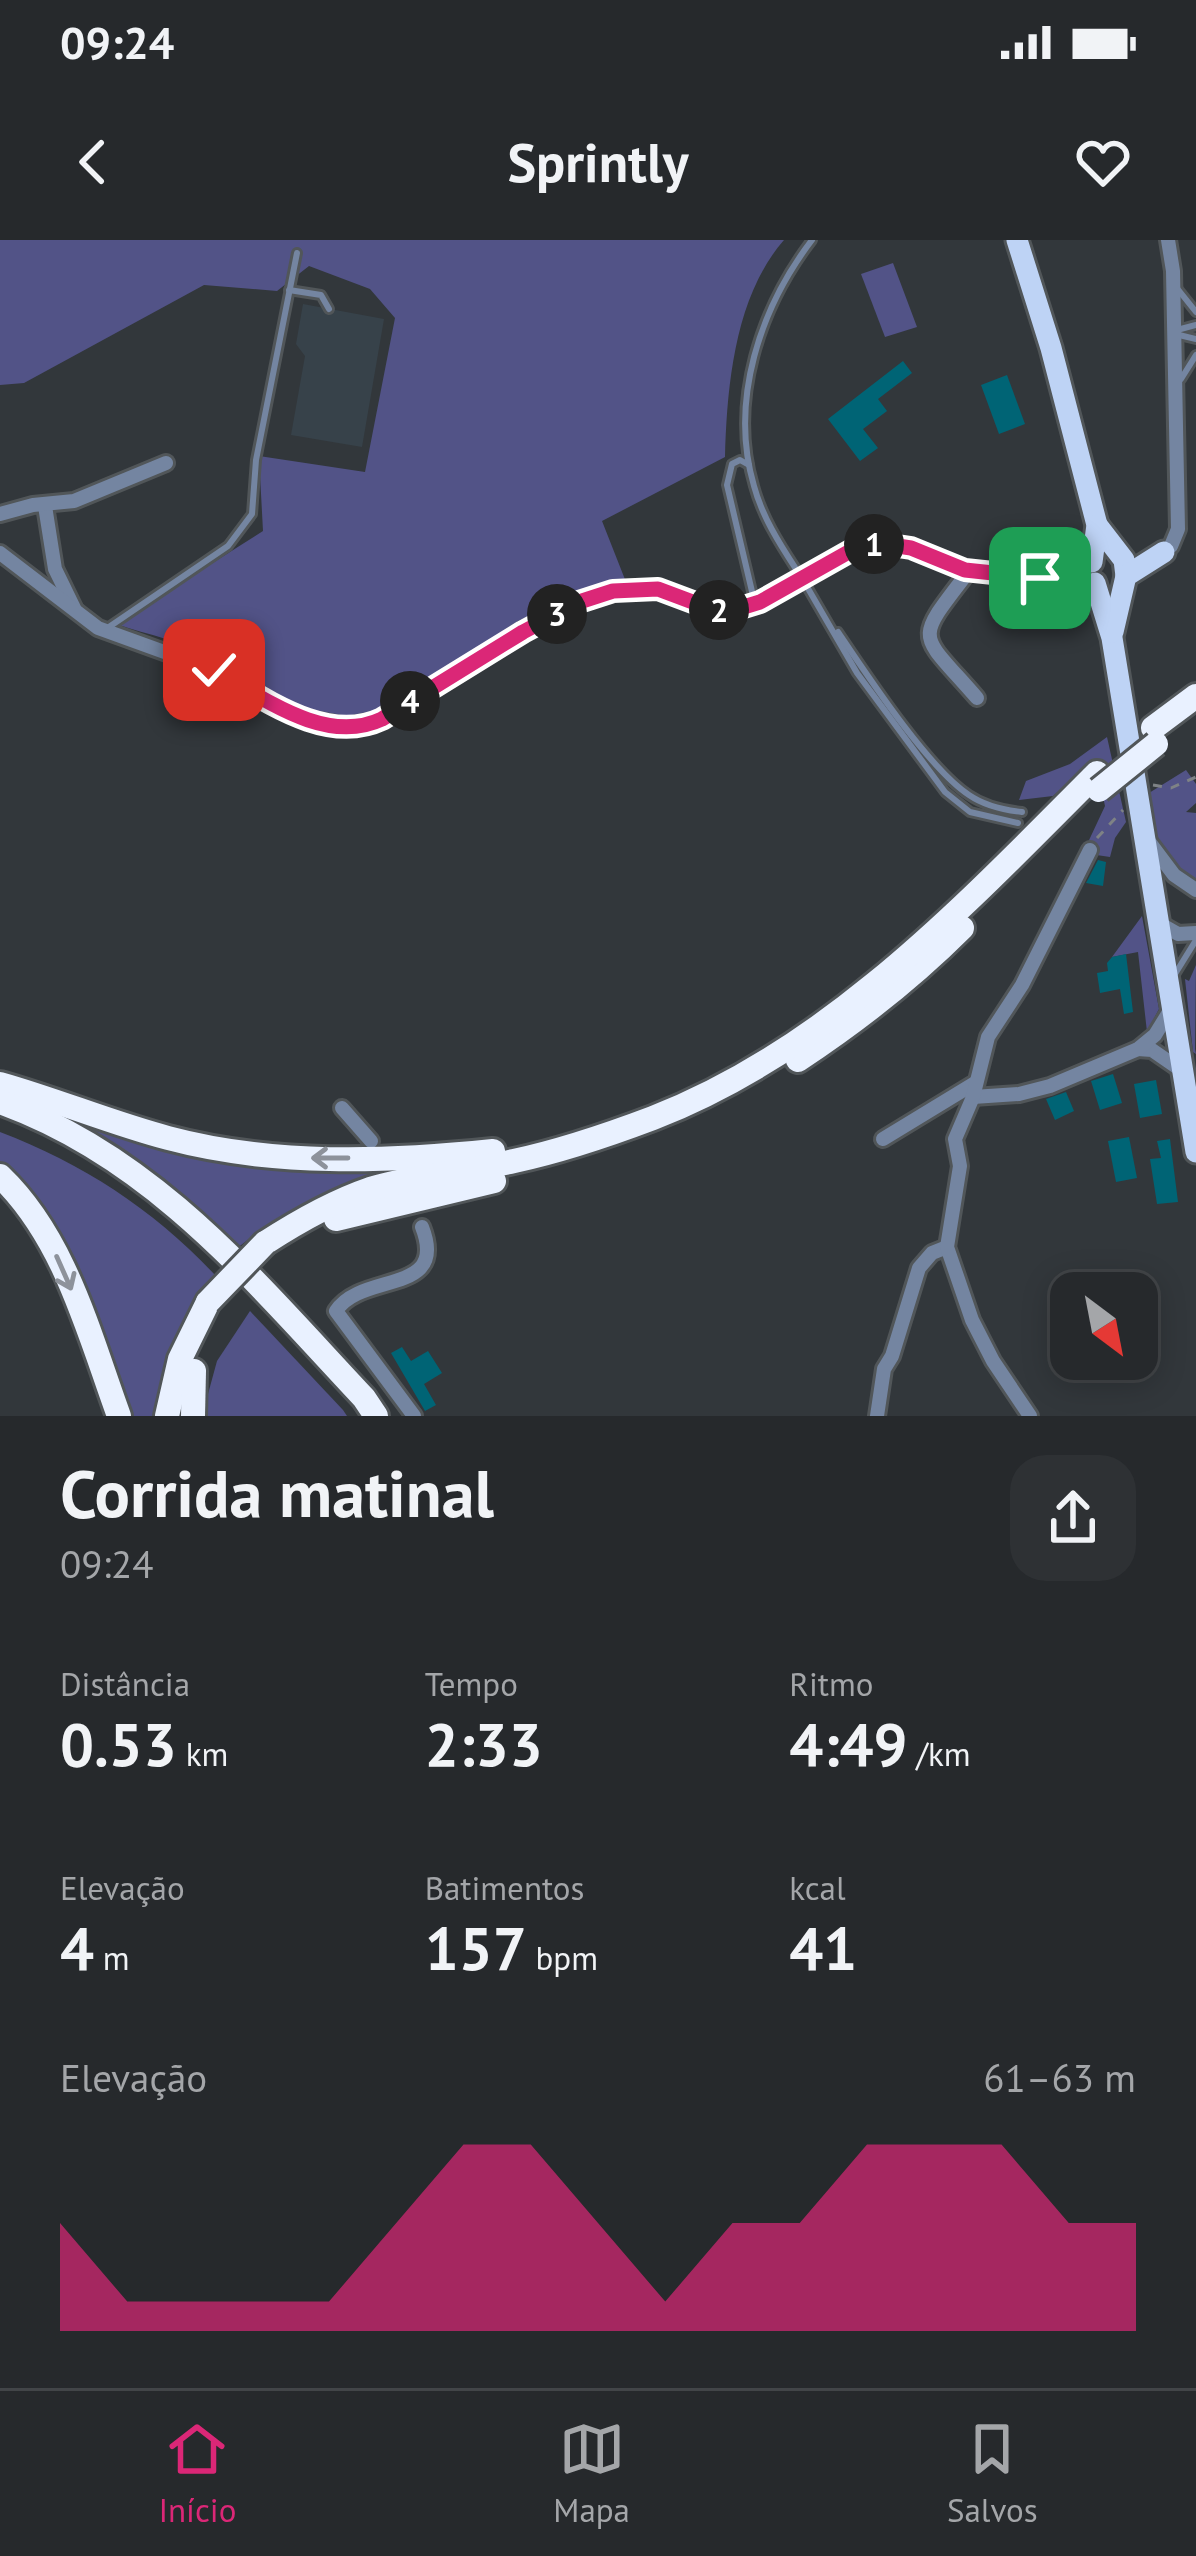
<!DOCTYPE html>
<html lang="pt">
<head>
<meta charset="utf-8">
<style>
  :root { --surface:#26292c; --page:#2e3134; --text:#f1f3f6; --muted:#a4a6a9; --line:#424548; --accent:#db2777 }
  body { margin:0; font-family:"PT Sans",sans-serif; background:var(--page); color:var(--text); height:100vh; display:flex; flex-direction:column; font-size:45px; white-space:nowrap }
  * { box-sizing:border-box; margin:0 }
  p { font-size:39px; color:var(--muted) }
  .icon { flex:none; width:66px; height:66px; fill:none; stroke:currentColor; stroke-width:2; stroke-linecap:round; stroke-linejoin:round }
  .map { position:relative; height:1176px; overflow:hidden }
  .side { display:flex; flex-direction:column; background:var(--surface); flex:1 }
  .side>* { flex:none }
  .needle { width:78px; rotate:148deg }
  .fabs { position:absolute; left:1050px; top:1032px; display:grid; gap:24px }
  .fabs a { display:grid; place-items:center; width:108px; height:108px; border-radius:24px; background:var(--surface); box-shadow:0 6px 30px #0003,0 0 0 3px var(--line); font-size:60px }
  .pin { position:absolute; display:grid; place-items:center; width:102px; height:102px; color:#fff; margin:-51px; border-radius:24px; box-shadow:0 6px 18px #0006 }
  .km { position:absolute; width:60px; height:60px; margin:-30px; border-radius:50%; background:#222; color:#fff; font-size:33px; line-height:60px; text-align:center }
  .round { display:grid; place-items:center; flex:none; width:126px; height:126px; border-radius:36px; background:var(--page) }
  .head { display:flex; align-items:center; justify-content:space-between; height:204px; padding:0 60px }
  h1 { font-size:66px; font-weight:700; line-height:90px }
  .metrics { display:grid; grid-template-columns:repeat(3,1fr); gap:18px; height:204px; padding:12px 60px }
  .metrics div { display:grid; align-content:center }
  .metrics b { font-size:60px; font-weight:700 }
  .metrics small { font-size:33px; font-weight:400 }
  .metrics p { font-size:33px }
  .chart { height:336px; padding:24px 60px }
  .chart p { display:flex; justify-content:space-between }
  .chart svg { width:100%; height:216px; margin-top:12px; fill:var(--accent); opacity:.7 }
  .status { display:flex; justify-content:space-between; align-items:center; height:84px; padding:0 60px; background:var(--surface); direction:ltr }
  .status svg { height:33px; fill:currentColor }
  header { display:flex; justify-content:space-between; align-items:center; height:156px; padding:0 60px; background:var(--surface); font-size:54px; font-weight:700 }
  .tabs { display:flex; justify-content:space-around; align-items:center; height:168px; border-top:3px solid var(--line); background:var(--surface); font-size:33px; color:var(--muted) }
  .tabs a { display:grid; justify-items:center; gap:6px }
  .tabs .current { color:var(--accent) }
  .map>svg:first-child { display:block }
</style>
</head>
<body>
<div class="status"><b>09:24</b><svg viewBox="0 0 49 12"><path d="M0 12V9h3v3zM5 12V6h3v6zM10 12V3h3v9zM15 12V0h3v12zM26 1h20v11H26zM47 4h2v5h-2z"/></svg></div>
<header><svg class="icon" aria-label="back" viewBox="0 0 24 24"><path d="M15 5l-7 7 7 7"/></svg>Sprintly<svg class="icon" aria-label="heart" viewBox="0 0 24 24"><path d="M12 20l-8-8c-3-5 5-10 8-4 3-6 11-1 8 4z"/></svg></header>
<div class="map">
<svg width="1196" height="1176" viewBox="0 0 1196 1176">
  <rect width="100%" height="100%" fill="#32373b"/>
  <!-- built -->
  <path fill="#37424a" d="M303,64L384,79L362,207L291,195L305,116L296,104Z"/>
  <!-- green -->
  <g fill="#525387">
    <path d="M0,0H784C735,56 727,145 725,217L602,281L626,342L572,355L518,381L371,477C301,479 272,449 215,418C186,402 148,395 116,384L263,291L259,216L365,232L395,78L370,49L309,26L277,51L204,45L24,143L0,145Z"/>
    <path d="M893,23L917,87L885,97L861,34Z"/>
    <path d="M1107,497L1126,582L1115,598L1110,617L1083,613L1105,566L1095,520L1053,556L1019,560L1026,541L1070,524Z"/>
    <path d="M1186,530L1196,544V563L1186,572L1196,573V646C1161,621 1153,594 1149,553Z"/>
    <path d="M1142,676L1159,769L1147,792L1138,712L1112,717Z"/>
    <path d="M1196,725L1195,809L1196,814L1193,812L1185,739L1189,741Z"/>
    <path d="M39,866L119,892L428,926C355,946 295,961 236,1009C174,947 118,905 39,866Z"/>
    <path d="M0,892C84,924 154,970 215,1035L198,1060L156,1176H128L0,925Z"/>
    <path d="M250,1071L343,1170L347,1176H202L217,1121Z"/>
  </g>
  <!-- building -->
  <g fill="#006475">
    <path d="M903,121L912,133L878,159L887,171L863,189L878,208L860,221L828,179Z"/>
    <path d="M1007,135L1025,184L999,194L981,145Z"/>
    <path d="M1098,620L1106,622L1103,646L1086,643Z"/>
    <path d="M1126,714L1133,772L1124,774L1120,749L1100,753L1097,733L1108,731L1107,723L1112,717Z"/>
    <path d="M1113,834L1122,863L1100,870L1091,841Z"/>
    <path d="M1156,840L1162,874L1140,878L1134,844Z"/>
    <path d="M1066,852L1074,871L1055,880L1046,859Z"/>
    <path d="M1129,897L1137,938L1116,942L1108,901Z"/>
    <path d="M1170,899L1178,962L1157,964L1150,919L1161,918L1157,901Z"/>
    <path d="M402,1107L411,1121L428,1111L442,1133L424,1144L436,1165L425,1171L391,1113Z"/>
  </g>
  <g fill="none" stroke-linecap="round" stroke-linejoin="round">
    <!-- lane casing -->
    <g stroke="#515659" stroke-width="12">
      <g id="lane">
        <path d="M1176,47L1196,72"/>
        <path d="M289,50L321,55L329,69"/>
        <path d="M1177,90L1196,85"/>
        <path d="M1175,94L1196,99"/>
        <path d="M1181,139L1196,115"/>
        <path d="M749,225L740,220L732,224L727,245L754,360"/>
        <path d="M796,329C779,303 762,276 754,246C729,161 760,68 812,0"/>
        <path d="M806,345L857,433L945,552L970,572L1018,583"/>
        <path d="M106,389L228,306L252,274L256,220L297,13"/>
        <path d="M838,392C867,435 928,528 969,555C985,566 1003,570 1022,572"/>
        <path d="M1175,734L1196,700"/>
      </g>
    </g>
    <!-- street casing -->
    <g stroke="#515659" stroke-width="20">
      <g id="street">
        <path d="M45,266L55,329L74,368"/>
        <path d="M0,274L33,265L74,261L166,223"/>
        <path d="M1164,312L1171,306L1178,289L1173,31L1168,0"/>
        <path d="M0,313L98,388L214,430L298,477L347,486L383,479L523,392L579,362L613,351L658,349L714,370H734L760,362L854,309L878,303L911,307L965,330L1040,338H1079"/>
        <path d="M969,331C913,404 918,390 977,458"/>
        <path d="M1150,603L1174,635L1196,650"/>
        <path d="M1157,682L1178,694L1196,693"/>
        <path d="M1138,809L1152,810L1181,830"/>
        <path d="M973,857L1019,854L1050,846L1138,809L1155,795L1171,769"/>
        <path d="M342,868L371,901"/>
        <path d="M883,899L975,843"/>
        <path d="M414,1176L336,1071C362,1031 449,1056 422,987"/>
        <path d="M877,1176L884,1129L892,1116L919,1028L932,1013L947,1007"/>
        <path d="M1030,1176L993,1121L972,1080L947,1007L960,926L955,899L973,857L988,797L1022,745L1090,610"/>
      </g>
    </g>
    <!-- primary casing -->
    <g stroke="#515659" stroke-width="27">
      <g id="primary">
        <path d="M1017,0L1051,108L1097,285L1092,322"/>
        <path d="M1097,285L1124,320L1126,336"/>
        <path d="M1095,343L1112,398L1196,912"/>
        <path d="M1113,392L1126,336L1164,312"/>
      </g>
    </g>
    <!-- highway casing -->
    <g stroke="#515659" stroke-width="30">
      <g id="highway">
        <path d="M1153,488L1196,456"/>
        <path d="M798,820C857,781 912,738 962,688"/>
        <path d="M0,844C57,860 111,883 168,898C273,926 386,922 493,911"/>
        <path d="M0,862C154,917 255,1042 364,1158L376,1176"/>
        <path d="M0,936C65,998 89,1094 119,1176"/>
        <path d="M336,979L494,941"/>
        <path d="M265,1003C299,981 332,962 370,949C416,935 467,932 514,921C561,911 608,895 653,878C831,809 965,665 1097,533"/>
        <path d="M167,1176L180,1119L208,1062"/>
        <path d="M193,1176L194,1131"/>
      </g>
    </g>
    <!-- path -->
    <g stroke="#7e8285" stroke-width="3" stroke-dasharray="9 9" stroke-linecap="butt">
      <path d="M1153,545L1171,548L1196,537"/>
      <path d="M1097,598L1123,570"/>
    </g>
    <!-- lane -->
    <use href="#lane" stroke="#7485a1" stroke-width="6"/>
    <!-- street -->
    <use href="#street" stroke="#7485a1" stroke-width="14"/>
    <!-- primary -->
    <use href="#primary" stroke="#bed3f5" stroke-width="21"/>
    <!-- highway -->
    <use href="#highway" stroke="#e9f1ff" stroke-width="24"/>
    <!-- highway-bridge casing -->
    <g stroke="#515659" stroke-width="30" stroke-linecap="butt">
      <g id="highway-bridge">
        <path d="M1099,550L1156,504"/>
        <path d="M208,1062L265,1003"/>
      </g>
    </g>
    <!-- highway-bridge -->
    <use href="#highway-bridge" stroke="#e9f1ff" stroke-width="24"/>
  </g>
  <!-- one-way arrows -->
  <defs><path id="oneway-shaft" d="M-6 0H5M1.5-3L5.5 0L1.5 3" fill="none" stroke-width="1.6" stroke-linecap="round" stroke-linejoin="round" transform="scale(3)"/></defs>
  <g stroke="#8d929b">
    <use href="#oneway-shaft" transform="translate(330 918) rotate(180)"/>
    <use href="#oneway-shaft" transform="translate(64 1033) rotate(66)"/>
  </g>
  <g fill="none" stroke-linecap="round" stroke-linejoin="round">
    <!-- route casing -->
    <g stroke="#fff" stroke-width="24">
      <path id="route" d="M214,430C262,457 325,506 382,479L523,392L579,362L613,351L658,349L714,370H734L760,362L854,309L878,303L911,308L965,330L1040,338"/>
    </g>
    <!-- route -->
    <use href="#route" stroke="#db2777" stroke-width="15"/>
  </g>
</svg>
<div class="fabs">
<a><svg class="needle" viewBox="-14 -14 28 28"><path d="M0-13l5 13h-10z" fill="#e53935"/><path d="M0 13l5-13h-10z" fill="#a4a6a9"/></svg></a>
</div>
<div class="pin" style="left:1040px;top:338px;background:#1e9e55"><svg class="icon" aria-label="arrive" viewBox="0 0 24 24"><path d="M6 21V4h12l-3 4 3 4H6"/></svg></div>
<div class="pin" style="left:214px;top:430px;background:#d93025"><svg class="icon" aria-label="check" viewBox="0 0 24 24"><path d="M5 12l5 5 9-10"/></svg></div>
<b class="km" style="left:874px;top:304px">1</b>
<b class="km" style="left:719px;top:370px">2</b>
<b class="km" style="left:557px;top:374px">3</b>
<b class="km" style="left:410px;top:461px">4</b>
</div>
<section class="side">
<div class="head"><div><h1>Corrida matinal</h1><p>09:24</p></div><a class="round"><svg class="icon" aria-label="share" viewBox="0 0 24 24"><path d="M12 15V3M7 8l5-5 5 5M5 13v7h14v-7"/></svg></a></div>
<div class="metrics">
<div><p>Distância</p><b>0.53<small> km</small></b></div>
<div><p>Tempo</p><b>2:33</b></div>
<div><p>Ritmo</p><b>4:49<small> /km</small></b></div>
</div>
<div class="metrics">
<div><p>Elevação</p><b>4<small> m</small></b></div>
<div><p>Batimentos</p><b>157<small> bpm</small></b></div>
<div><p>kcal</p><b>41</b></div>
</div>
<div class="chart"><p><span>Elevação</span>61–63 m</p>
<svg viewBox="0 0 160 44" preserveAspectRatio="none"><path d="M0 44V22L10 38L20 38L30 38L40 38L50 22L60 6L70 6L80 22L90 38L100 22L110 22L120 6L130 6L140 6L150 22L160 22V44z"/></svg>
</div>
</section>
<nav class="tabs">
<a class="current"><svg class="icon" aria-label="home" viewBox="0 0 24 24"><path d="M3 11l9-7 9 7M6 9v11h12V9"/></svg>Início</a>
<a><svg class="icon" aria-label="map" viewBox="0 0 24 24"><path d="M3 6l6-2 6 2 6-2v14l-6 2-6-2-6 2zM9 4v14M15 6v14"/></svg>Mapa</a>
<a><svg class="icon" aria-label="saved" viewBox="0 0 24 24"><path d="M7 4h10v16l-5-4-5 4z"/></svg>Salvos</a>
</nav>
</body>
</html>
